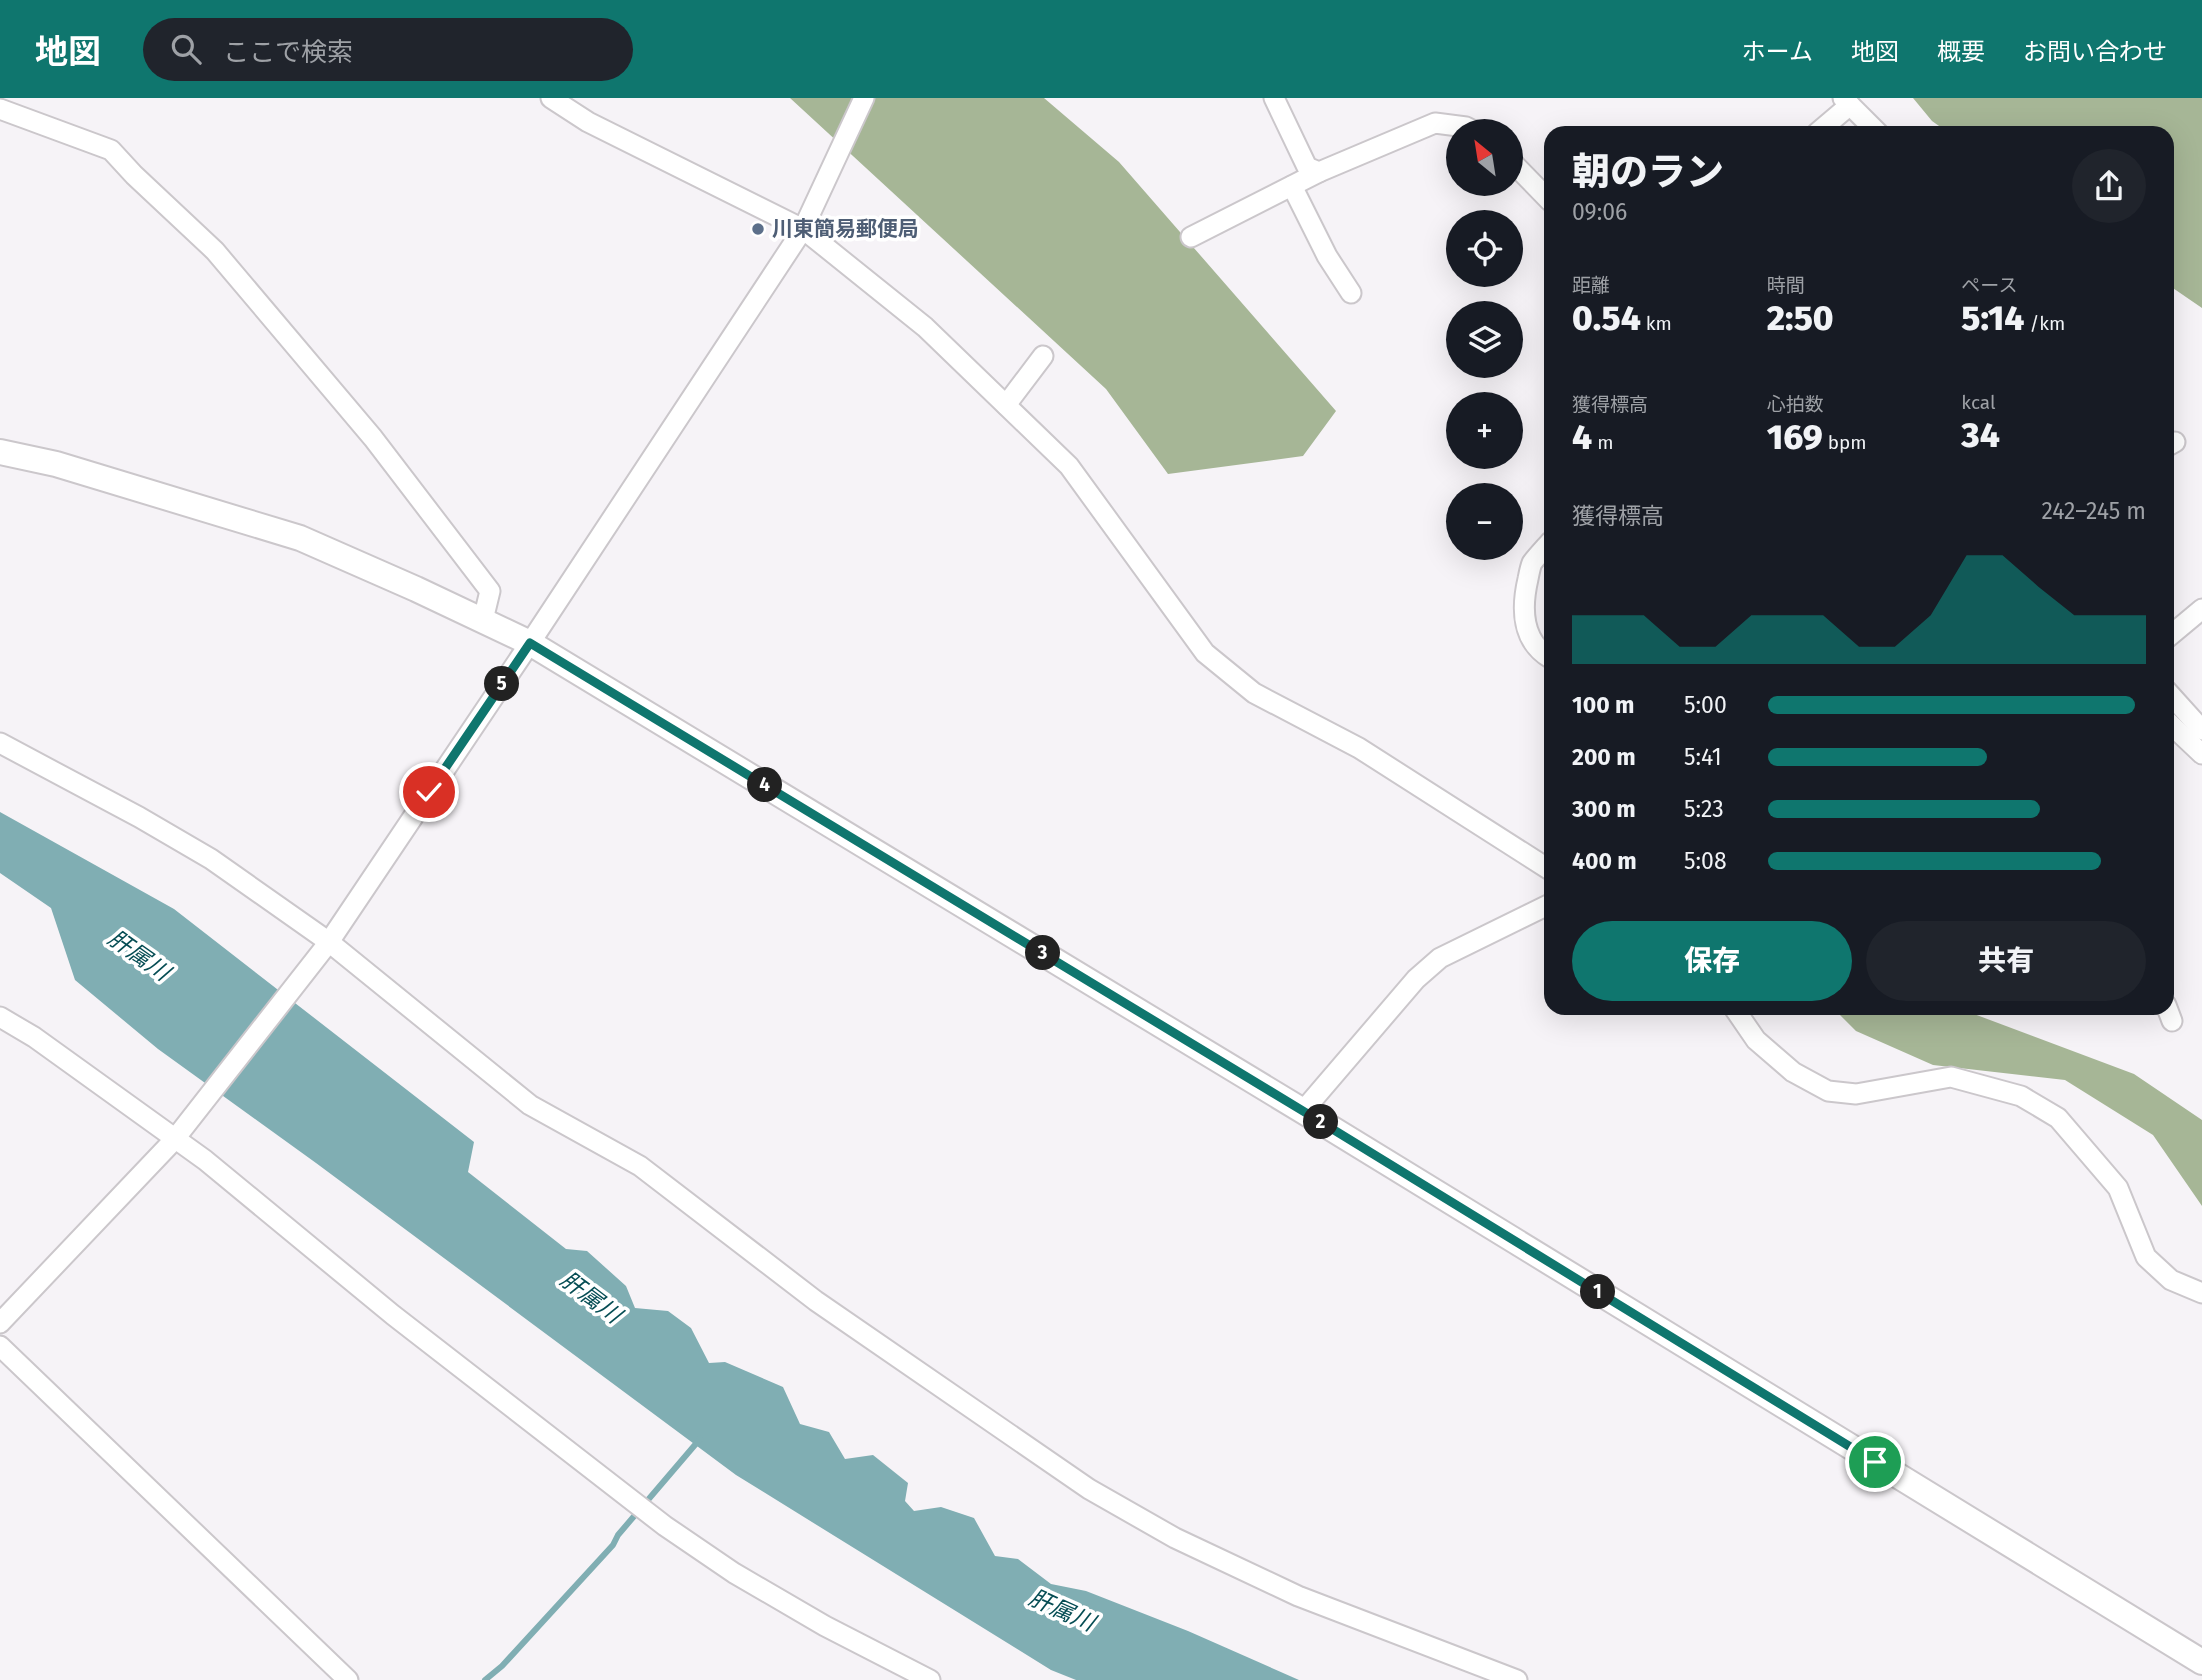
<!DOCTYPE html>
<html lang="ja">
<head>
<meta charset="utf-8">
<style>
  :root { --surface:#171b24; --page:#20242c; --text:#f1f3f6; --muted:#9ea1a6; --accent:#0f766e }
  body { margin:0; font-family:"Fira Sans","Noto Sans JP",sans-serif; background:var(--page); color:var(--text); height:100vh; display:flex; flex-direction:column; font-size:26px; white-space:nowrap }
  * { box-sizing:border-box; margin:0 }
  p { font-size:23px; color:var(--muted) }
  .icon { flex:none; width:38px; height:38px; fill:none; stroke:currentColor; stroke-width:2; stroke-linecap:round; stroke-linejoin:round }
  .map { position:relative; flex:1; overflow:hidden }
  .panel { position:absolute; left:1544px; top:28px; width:630px; height:889px; display:flex; flex-direction:column; background:var(--surface); border-radius:21px; box-shadow:0 7px 28px #0002 }
  .panel>* { flex:none }
  .needle { width:46px; rotate:330deg }
  .buttons { position:absolute; left:1446px; top:21px; display:grid; gap:14px }
  .buttons a { display:grid; place-items:center; width:77px; height:77px; border-radius:50%; background:var(--surface); box-shadow:0 7px 28px #0002; font-size:35px }
  .pin { position:absolute; display:grid; place-items:center; width:60px; height:60px; color:#fff; margin:-30px; border:4px solid #fff; border-radius:50%; box-shadow:0 2px 7px #0007 }
  .km { position:absolute; width:35px; height:35px; margin:-18px; border-radius:50%; background:#222; color:#fff; font-size:19px; line-height:35px; text-align:center }
  .round { display:grid; place-items:center; flex:none; width:74px; height:74px; border-radius:37px; background:var(--page) }
  .overview { display:flex; align-items:center; justify-content:space-between; height:119px; padding:0 28px }
  h1 { font-size:38px; font-weight:800; line-height:52px }
  .figures { display:grid; grid-template-columns:repeat(3,1fr); gap:10px; height:119px; padding:7px 28px }
  .figures div { display:grid; align-content:center }
  .figures b { font-size:35px; font-weight:800 }
  .figures small { font-size:19px; font-weight:400 }
  .figures p { font-size:19px }
  .chart { height:196px; padding:14px 28px }
  .chart p { display:flex; justify-content:space-between }
  .chart svg { width:100%; height:126px; margin-top:7px; fill:var(--accent); opacity:.7 }
  .button { display:flex; gap:14px; margin-top:auto; padding:14px 28px }
  .button a { flex:1; height:80px; border-radius:42px; background:var(--accent); color:#fff; font-size:28px; font-weight:800; line-height:80px; text-align:center }
  .button a+a { background:var(--page); color:var(--text) }
  ul { padding:0 28px; list-style:none; font-size:23px }
  li { display:grid; grid-template-columns:112px 84px 1fr; align-items:center; height:52px }
  li i { height:18px; border-radius:9px; background:var(--accent) }
  header { display:flex; align-items:center; gap:42px; box-sizing:border-box; height:98px; padding:0 35px; background:var(--accent); color:#fff }
  header strong { font-size:33px }
  nav { display:flex; gap:38px; margin-inline-start:auto; font-size:24px }
  .search { width:490px; height:63px; background:var(--page); display:flex; align-items:center; gap:18px; box-sizing:border-box; padding:0 24px; border-radius:38px; color:var(--muted); font-size:26px }
  .map>svg:first-child { display:block }
</style>
</head>
<body>
<header>
<strong>地図</strong>
<div class="search"><svg class="icon" aria-label="search" viewBox="0 0 24 24"><circle cx="10" cy="10" r="6"/><path d="M15 15l6 6"/></svg>ここで検索</div>
<nav><a>ホーム</a><a>地図</a><a>概要</a><a>お問い合わせ</a></nav>
</header>
<div class="map">
<svg width="2202" height="1582" viewBox="0 0 2202 1582">
  <rect width="100%" height="100%" fill="#f6f3f7"/>
  <!-- forest -->
  <g fill="#a6b696">
    <path d="M790,0H1044L1119,64L1336,313L1303,358L1168,376L1106,291Z"/>
    <path d="M1913,0H2202V210L2167,186L2166,35H1949L1932,23Z"/>
    <path d="M1833,910H1958L2134,976L2202,1022V1108L2153,1037L2065,982L1933,967L1856,933Z"/>
  </g>
  <!-- water -->
  <path fill="#80aeb3" d="M0,714L174,811L474,1044L468,1074L566,1151L587,1153L626,1188L635,1210L668,1213L691,1230L709,1265L725,1264L783,1289L800,1326L829,1334L845,1361L873,1357L908,1385L905,1403L914,1413L941,1409L974,1420L995,1458L1018,1461L1051,1486L1086,1493L1188,1533L1299,1582H1076L1051,1572L736,1377L316,1065L158,951L75,882L51,810L0,775Z"/>
  <g fill="none" stroke-linecap="round" stroke-linejoin="round">
    <!-- stream -->
    <path stroke="#80aeb3" stroke-width="6" d="M485,1582L502,1568L613,1447L618,1437L700,1341"/>
    <!-- minor casing -->
    <g stroke="#cbc7cb" stroke-width="23">
      <g id="minor">
        <path d="M551,0L588,24L803,131L925,229L1069,368L1205,555L1254,595L1359,650L1550,772"/>
        <path d="M1274,0L1307,69L1319,74L1435,25L1466,29L1474,33"/>
        <path d="M1843,0L1878,35"/>
        <path d="M0,11L111,52L134,77L215,153L373,340L490,493L483,522"/>
        <path d="M1817,35L1850,7"/>
        <path d="M1510,62L1550,103"/>
        <path d="M1292,88L1327,158L1351,195"/>
        <path d="M1191,139L1319,74"/>
        <path d="M1006,307L1043,258"/>
        <path d="M2166,349L2175,344"/>
        <path d="M1550,444C1545,450 1537,458 1532,465C1530,470 1529,476 1528,481C1521,511 1522,543 1550,560"/>
        <path d="M2166,541L2202,511"/>
        <path d="M2166,592L2202,632"/>
        <path d="M2166,622L2202,656"/>
        <path d="M0,645L139,719L211,761L329,844L530,1007L640,1068L816,1203L1089,1391L1175,1440L1298,1498L1517,1582"/>
        <path d="M2166,907L2172,923"/>
        <path d="M1734,910L1756,942L1793,974L1828,993L1856,996L1951,979L2021,998L2058,1020L2118,1090L2146,1159L2171,1182L2202,1195"/>
        <path d="M0,919L34,939L205,1062L393,1217L665,1428L734,1475L825,1528L930,1582"/>
        <path d="M1303,1013L1416,881L1440,860L1550,806"/>
        <path d="M0,1225L174,1042L329,844L530,545L803,131L864,0"/>
        <path d="M0,1248L348,1582"/>
      </g>
    </g>
    <!-- tertiary casing -->
    <g stroke="#cbc7cb" stroke-width="28">
      <path id="tertiary" d="M0,354L56,366L300,440L416,491L530,545L1303,1013L2202,1564"/>
    </g>
    <!-- minor -->
    <use href="#minor" stroke="#fff" stroke-width="19"/>
    <!-- tertiary -->
    <use href="#tertiary" stroke="#fff" stroke-width="24"/>
  </g>
  <g fill="none" stroke-linecap="round" stroke-linejoin="round">
    <!-- route casing -->
    <g stroke="#fff" stroke-width="14">
      <path id="route" d="M429,694L530,545L1303,1013L1875,1364"/>
    </g>
    <!-- route -->
    <use href="#route" stroke="#0f766e" stroke-width="9"/>
  </g>
  <!-- markers -->
  <circle fill="#5c6f8a" stroke="#fff" stroke-width="2.5" cx="758" cy="131" r="7"/>
  <g text-anchor="middle" dominant-baseline="central" stroke-width="7" stroke-linejoin="round" paint-order="stroke">
    <!-- service labels -->
    <g font-size="21" font-weight="bold" fill="#4e5e75" stroke="#fff" text-anchor="start">
      <text x="772" y="131">川東簡易郵便局</text>
    </g>
    <!-- water labels -->
    <g font-size="23" font-style="italic" fill="#064d54" stroke="#fff">
      <text transform="translate(139 857) rotate(35)">肝属川</text>
      <text transform="translate(591 1199) rotate(37)">肝属川</text>
      <text transform="translate(1062 1512) rotate(24)">肝属川</text>
    </g>
  </g>
</svg>
<div class="buttons">
<a><svg class="needle" viewBox="-14 -14 28 28"><path d="M0-13l5 13h-10z" fill="#e53935"/><path d="M0 13l5-13h-10z" fill="#9ea1a6"/></svg></a>
<a><svg class="icon" aria-label="locate" viewBox="0 0 24 24"><circle cx="12" cy="12" r="6"/><path d="M12 2v4M12 18v4M2 12h4M18 12h4"/></svg></a>
<a><svg class="icon" aria-label="layers" viewBox="0 0 24 24"><path d="M12 4l9 5-9 5-9-5zM3 14l9 5 9-5"/></svg></a>
<a>+</a>
<a>−</a>
</div>
<div class="pin" style="left:1875px;top:1364px;background:#1e9e55"><svg class="icon" aria-label="arrive" viewBox="0 0 24 24"><path d="M6 21V4h12l-3 4 3 4H6"/></svg></div>
<div class="pin" style="left:429px;top:694px;background:#d93025"><svg class="icon" aria-label="check" viewBox="0 0 24 24"><path d="M5 12l5 5 9-10"/></svg></div>
<b class="km" style="left:1598px;top:1194px">1</b>
<b class="km" style="left:1321px;top:1024px">2</b>
<b class="km" style="left:1043px;top:855px">3</b>
<b class="km" style="left:765px;top:687px">4</b>
<b class="km" style="left:502px;top:586px">5</b>
<section class="panel">
<div class="overview"><div><h1>朝のラン</h1><p>09:06</p></div><a class="round"><svg class="icon" aria-label="share" viewBox="0 0 24 24"><path d="M12 15V3M7 8l5-5 5 5M5 13v7h14v-7"/></svg></a></div>
<div class="figures">
<div><p>距離</p><b>0.54<small> km</small></b></div>
<div><p>時間</p><b>2:50</b></div>
<div><p>ペース</p><b>5:14<small> /km</small></b></div>
</div>
<div class="figures">
<div><p>獲得標高</p><b>4<small> m</small></b></div>
<div><p>心拍数</p><b>169<small> bpm</small></b></div>
<div><p>kcal</p><b>34</b></div>
</div>
<div class="chart"><p><span>獲得標高</span>242–245 m</p>
<svg viewBox="0 0 160 44" preserveAspectRatio="none"><path d="M0 44V27L10 27L20 27L30 38L40 38L50 27L60 27L70 27L80 38L90 38L100 27L110 6L120 6L130 17L140 27L150 27L160 27V44z"/></svg>
</div>
<ul>
<li><b>100 m</b>5:00<i style="width:97%"></i></li>
<li><b>200 m</b>5:41<i style="width:58%"></i></li>
<li><b>300 m</b>5:23<i style="width:72%"></i></li>
<li><b>400 m</b>5:08<i style="width:88%"></i></li>
</ul>
<div class="button"><a>保存</a><a>共有</a></div>
</section>
</div>
</body>
</html>
